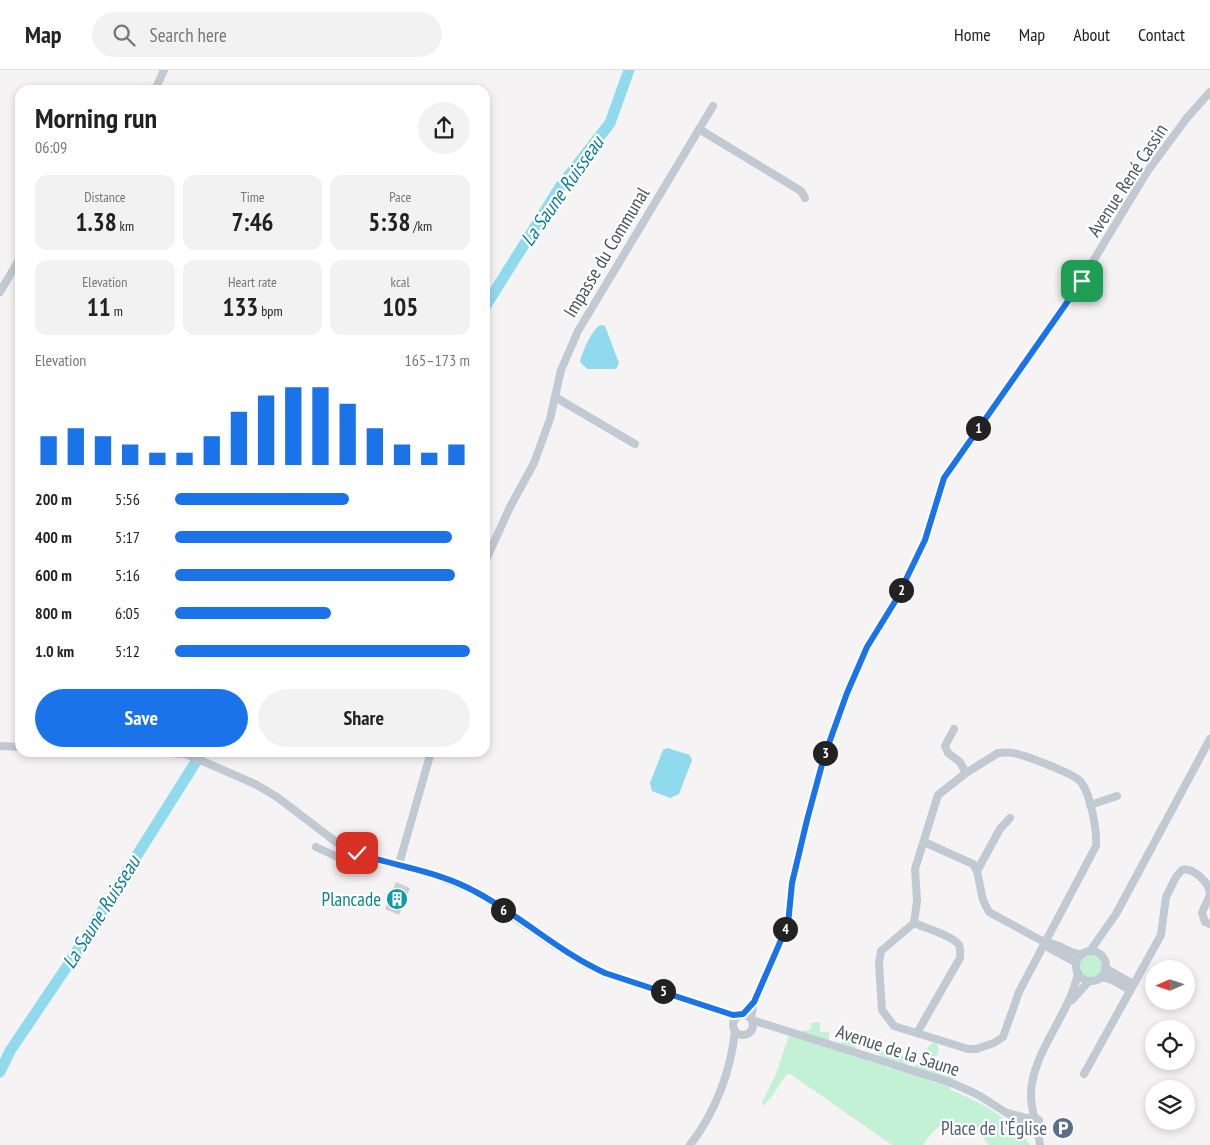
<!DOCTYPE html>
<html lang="en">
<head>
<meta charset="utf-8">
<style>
  :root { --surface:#fff; --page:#f2f2f2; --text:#222; --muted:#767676; --line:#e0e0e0; --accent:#1a73e8 }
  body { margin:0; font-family:"PT Sans Narrow",sans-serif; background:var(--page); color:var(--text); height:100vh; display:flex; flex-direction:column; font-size:19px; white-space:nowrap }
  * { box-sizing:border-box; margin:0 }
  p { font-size:16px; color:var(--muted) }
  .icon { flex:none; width:28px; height:28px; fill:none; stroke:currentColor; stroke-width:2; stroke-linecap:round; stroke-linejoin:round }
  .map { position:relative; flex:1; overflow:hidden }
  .side { position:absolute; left:15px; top:15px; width:475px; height:672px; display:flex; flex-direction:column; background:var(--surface); border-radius:15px; box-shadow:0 2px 8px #0003 }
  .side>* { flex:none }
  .needle { width:32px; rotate:267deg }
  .fabs { position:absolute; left:1145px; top:890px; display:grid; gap:10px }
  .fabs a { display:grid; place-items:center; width:50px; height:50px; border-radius:50%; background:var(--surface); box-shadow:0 2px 8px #0003; font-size:25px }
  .pin { position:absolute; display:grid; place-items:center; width:42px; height:42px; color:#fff; margin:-21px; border-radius:10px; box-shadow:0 2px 8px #0006 }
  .km { position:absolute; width:25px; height:25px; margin:-12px; border-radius:50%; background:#222; color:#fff; font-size:14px; line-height:25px; text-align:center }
  .round { display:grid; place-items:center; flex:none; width:52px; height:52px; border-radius:26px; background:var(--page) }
  .head { display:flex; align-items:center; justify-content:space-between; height:85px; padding:0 20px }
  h1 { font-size:28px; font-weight:700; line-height:38px }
  .stats { display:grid; grid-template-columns:repeat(3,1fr); gap:8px; height:85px; padding:5px 20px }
  .stats div { display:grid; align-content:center; border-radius:12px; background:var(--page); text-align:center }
  .stats b { font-size:25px; font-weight:700 }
  .stats small { font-size:14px; font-weight:400 }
  .stats p { font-size:14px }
  .chart { height:140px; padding:10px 20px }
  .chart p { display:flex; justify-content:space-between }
  .chart svg { width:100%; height:90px; margin-top:5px; stroke:var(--accent); stroke-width:6 }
  .action { display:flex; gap:10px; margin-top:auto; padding:10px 20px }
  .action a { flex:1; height:58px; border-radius:30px; background:var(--accent); color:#fff; font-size:20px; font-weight:700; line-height:58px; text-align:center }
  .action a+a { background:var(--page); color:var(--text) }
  ul { padding:0 20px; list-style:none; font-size:16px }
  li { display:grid; grid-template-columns:80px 60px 1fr; align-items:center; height:38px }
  li i { height:12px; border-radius:6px; background:var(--accent) }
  header { display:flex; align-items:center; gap:30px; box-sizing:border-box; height:70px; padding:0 25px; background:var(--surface); border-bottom:1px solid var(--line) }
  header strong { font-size:24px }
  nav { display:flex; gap:28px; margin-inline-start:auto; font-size:18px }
  .search { width:350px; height:45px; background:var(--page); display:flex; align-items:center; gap:12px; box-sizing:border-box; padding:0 18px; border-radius:28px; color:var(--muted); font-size:19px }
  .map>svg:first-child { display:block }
</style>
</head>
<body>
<header>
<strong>Map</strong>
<div class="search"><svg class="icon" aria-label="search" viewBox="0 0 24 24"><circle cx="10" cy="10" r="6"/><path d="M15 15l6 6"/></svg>Search here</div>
<nav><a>Home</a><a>Map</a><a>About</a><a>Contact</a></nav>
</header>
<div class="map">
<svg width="1210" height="1075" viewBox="0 0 1210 1075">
  <rect width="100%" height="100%" fill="#f5f3f3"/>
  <!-- green -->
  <g fill="#c3f1d5">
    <circle cx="1091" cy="896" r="11"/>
    <path d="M820,952V962H829V969L825,972L841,976V972L848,968L851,969L854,967L859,973L854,979L861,987L872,993L877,991L889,999L890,992L885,988H880L879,983L881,981L903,985L907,989H912L911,993L897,995L936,1013L940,1011L915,998V995L925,989L927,991L926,980L931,974L936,973L939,979L937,986L932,988L933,999L955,1008L948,1016L951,1020C977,1030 1015,1051 1030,1075H989C979,1060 957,1045 939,1057C932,1061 928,1069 923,1075H892L789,1003C778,1012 775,1027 763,1036L762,1032L776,1004L789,965L799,967L803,960L807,961L812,957L810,953Z"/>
  </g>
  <!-- water -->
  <g fill="#90daee">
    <path d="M601,255L605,256L619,293L616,299H587L580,292C581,284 593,257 601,255Z"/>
    <path d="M667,678L690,685L692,690L679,724L670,728L652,721L650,713L663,680Z"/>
  </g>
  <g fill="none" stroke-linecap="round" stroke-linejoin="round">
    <!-- river -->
    <g stroke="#90daee" stroke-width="11">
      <path d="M485,237L560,117L610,53L629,0"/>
      <path d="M0,1002L10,981L68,895L202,682"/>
    </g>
  </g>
  <!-- building -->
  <path fill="#cdcfd5" d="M396,812L410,818L399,845L385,839Z"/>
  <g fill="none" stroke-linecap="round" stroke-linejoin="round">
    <!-- minor -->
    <g stroke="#c1cad2" stroke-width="8">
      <path d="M155,20L164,0"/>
      <path d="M699,59L801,121L805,128"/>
      <path d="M0,222L20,188"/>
      <path d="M555,327L635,374"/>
      <path d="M485,492L510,437L534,393L550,349L561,300L578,261L713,36"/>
      <path d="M954,659L945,676L948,683L960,692L966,703"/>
      <path d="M0,676L20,677"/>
      <path d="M155,682L185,684L193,687L255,714L277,727L344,778L367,787L421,800L477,822L554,875L585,894L605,903L739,946"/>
      <path d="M998,683C1003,683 1008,682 1013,683C1025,685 1075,704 1081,712C1091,725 1097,761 1096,776L1019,922L1003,967L994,973L976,979H968L894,956L882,940L879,894L881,881L914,853L917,831L915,799L938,725L966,703Z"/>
      <path d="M1090,735L1117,726"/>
      <path d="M924,772L973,794L977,801L983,830L989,842L1046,873C1059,872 1069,885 1082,884"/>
      <path d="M316,777L361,798"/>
      <path d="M399,794L431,682"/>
      <path d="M977,801L1000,759L1010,748"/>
      <path d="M914,853C925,858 953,866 959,875C961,880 960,883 960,888L917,963"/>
      <path d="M1046,873L1049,878L1073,891L1076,894"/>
      <path d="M1090,881L1116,844L1210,669"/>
      <circle cx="1091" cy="896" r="15"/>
      <path d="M1105,898L1133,914"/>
      <path d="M1101,907L1112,910L1130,920"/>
      <path d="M1072,930L1089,911"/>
      <circle cx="743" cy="955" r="10"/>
      <path d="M751,948L754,932L788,853L792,813L824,687L847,623L867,577L896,530L925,470L944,409L1081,211L1147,102L1186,49L1210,22"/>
      <path d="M752,950L949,1012C958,1016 969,1020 978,1025C997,1036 1014,1050 1035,1056L1039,1050L1034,1047L1026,1048L1008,1043"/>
      <path d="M1084,1004L1161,865L1166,827L1176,807L1182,800C1193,797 1210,813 1210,824C1209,830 1204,837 1202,843L1205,852L1210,854"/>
      <path d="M690,1075C715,1043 731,1001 735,961"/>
      <path d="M1040,1075C1038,1057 1030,1040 1031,1022C1033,981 1070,944 1078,903"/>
    </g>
  </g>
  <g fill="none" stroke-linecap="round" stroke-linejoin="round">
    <!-- route casing -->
    <g stroke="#fff" stroke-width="10">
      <path id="route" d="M357,783C397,797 439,801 476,822C521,846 557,881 605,903L733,945L743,944L754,932L788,854L792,813L807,750L824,687L847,623L867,577L896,530L925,470L944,408L1082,211"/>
    </g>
    <!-- route -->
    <use href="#route" stroke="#1a73e8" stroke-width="6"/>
  </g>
  <!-- icons -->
  <defs>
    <g id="building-disc" transform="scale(1.125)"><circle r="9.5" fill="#0f9aa8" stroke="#fff"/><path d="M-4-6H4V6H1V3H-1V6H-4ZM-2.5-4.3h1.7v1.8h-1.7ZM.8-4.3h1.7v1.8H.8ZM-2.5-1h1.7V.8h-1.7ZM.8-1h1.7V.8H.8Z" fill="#fff"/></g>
    <g id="parking-disc" transform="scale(1.125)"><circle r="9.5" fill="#5c6f8a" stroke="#fff"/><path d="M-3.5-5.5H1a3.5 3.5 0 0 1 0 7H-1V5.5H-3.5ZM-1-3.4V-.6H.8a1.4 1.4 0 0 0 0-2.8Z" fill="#fff"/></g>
  </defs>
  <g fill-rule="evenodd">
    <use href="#building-disc" x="397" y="829"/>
    <use href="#parking-disc" x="1063" y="1058"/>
  </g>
  <g text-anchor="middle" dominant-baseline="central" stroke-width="4.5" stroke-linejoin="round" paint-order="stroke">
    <!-- street labels -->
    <g font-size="19" fill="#4a5661" stroke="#fff">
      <text transform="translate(1127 110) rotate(-57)">Avenue René Cassin</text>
      <text transform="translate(606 182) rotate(-59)">Impasse du Communal</text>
      <text transform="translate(898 980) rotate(18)">Avenue de la Saune</text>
    </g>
    <!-- culture labels -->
    <g font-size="19" fill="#0d838f" stroke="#fff" text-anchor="end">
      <text x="381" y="829">Plancade</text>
    </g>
    <!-- service labels -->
    <g font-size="19" fill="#4e5e75" stroke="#fff" text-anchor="end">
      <text x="1047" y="1058">Place de l'Église</text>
    </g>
    <!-- water labels -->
    <g font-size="20" font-style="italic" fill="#0c7c9b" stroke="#fff">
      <text transform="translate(562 121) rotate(-55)">La Saune Ruisseau</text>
      <text transform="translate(101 842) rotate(-58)">La Saune Ruisseau</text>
    </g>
  </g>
</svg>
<div class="fabs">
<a><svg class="needle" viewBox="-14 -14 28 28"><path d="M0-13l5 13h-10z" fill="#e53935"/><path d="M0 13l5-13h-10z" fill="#767676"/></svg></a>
<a><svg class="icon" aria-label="locate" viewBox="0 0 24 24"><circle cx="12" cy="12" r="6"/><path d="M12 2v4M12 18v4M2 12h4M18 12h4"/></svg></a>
<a><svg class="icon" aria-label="layers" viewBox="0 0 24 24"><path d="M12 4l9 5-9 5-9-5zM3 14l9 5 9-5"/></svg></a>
</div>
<div class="pin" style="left:1082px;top:211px;background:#1e9e55"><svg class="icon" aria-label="arrive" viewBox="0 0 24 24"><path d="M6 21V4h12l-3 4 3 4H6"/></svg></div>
<div class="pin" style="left:357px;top:783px;background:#d93025"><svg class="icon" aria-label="check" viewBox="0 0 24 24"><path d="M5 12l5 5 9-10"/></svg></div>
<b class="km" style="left:978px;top:358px">1</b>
<b class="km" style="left:901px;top:520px">2</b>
<b class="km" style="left:825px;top:683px">3</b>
<b class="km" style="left:785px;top:859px">4</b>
<b class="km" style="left:663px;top:921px">5</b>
<b class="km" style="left:503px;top:840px">6</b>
<section class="side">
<div class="head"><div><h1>Morning run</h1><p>06:09</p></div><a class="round"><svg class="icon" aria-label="share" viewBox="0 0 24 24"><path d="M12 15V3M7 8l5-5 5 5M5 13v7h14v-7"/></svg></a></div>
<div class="stats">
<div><p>Distance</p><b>1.38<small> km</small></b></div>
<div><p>Time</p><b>7:46</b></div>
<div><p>Pace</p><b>5:38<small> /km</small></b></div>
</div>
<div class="stats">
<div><p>Elevation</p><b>11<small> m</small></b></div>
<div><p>Heart rate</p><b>133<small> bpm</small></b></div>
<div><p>kcal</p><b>105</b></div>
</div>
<div class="chart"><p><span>Elevation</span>165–173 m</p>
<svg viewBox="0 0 160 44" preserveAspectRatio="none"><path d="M5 44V30M15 44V26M25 44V30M35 44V34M45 44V38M55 44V38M65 44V30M75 44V18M85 44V10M95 44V6M105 44V6M115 44V14M125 44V26M135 44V34M145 44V38M155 44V34"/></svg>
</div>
<ul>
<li><b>200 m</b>5:56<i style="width:59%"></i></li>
<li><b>400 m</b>5:17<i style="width:94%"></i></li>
<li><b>600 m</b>5:16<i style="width:95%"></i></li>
<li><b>800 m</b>6:05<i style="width:53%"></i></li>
<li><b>1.0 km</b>5:12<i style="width:100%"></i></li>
</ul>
<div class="action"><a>Save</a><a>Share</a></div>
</section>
</div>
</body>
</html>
